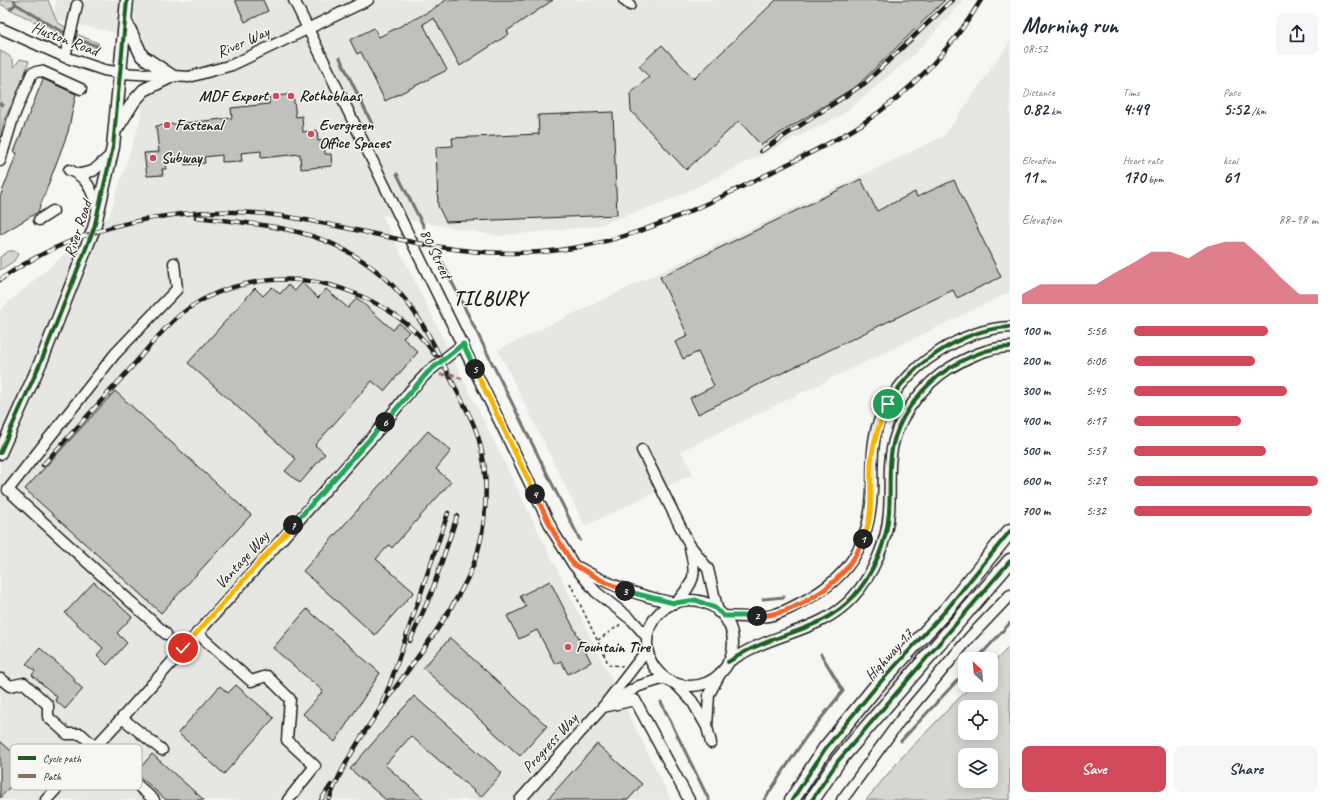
<!DOCTYPE html>
<html lang="en">
<head>
<meta charset="utf-8">
<style>
  :root { --surface:#fff; --page:#f6f6f7; --text:#1f2937; --muted:#747a83; --accent:#d1495b }
  body { margin:0; font-family:Caveat,sans-serif; background:var(--page); color:var(--text); height:100vh; display:flex; flex-direction:column; font-size:15px; white-space:nowrap }
  * { box-sizing:border-box; margin:0 }
  p { font-size:13px; color:var(--muted) }
  .icon { flex:none; width:22px; height:22px; fill:none; stroke:currentColor; stroke-width:2; stroke-linecap:round; stroke-linejoin:round }
  .map { position:relative; flex:1; overflow:hidden }
  .details { display:flex; flex-direction:column; background:var(--surface); width:320px }
  .details>* { flex:none }
  .needle { width:26px; rotate:334deg }
  .buttons { position:absolute; left:958px; top:652px; display:grid; gap:8px }
  .buttons a { display:grid; place-items:center; width:40px; height:40px; border-radius:8px; background:var(--surface); box-shadow:0 2px 10px #0003; font-size:20px }
  .pin { position:absolute; display:grid; place-items:center; width:34px; height:34px; color:#fff; margin:-17px; border:2px solid #fff; border-radius:50%; box-shadow:0 1px 4px #0007 }
  .km { position:absolute; width:20px; height:20px; margin:-10px; border-radius:50%; background:#222; color:#fff; font-size:11px; line-height:20px; text-align:center }
  .round { display:grid; place-items:center; flex:none; width:42px; height:42px; border-radius:8px; background:var(--page) }
  .overview { display:flex; align-items:center; justify-content:space-between; height:68px; padding:0 12px }
  h1 { font-size:22px; font-weight:800; line-height:30px }
  .metrics { display:grid; grid-template-columns:repeat(3,1fr); gap:6px; height:68px; padding:4px 12px }
  .metrics div { display:grid; align-content:center }
  .metrics b { font-size:17px; font-weight:800 }
  .metrics small { font-size:11px; font-weight:400 }
  .metrics p { font-size:11px }
  .chart { height:112px; padding:8px 12px }
  .chart p { display:flex; justify-content:space-between }
  .chart svg { width:100%; height:72px; margin-top:4px; fill:var(--accent); opacity:.7 }
  .action { display:flex; gap:8px; margin-top:auto; padding:8px 12px }
  .action a { flex:1; height:46px; border-radius:8px; background:var(--accent); color:#fff; font-size:16px; font-weight:800; line-height:46px; text-align:center }
  .action a+a { background:var(--page); color:var(--text) }
  ul { padding:0 12px; list-style:none; font-size:13px }
  li { display:grid; grid-template-columns:64px 48px 1fr; align-items:center; height:30px }
  li i { height:10px; border-radius:5px; background:var(--accent) }
  main { display:flex; flex:1; min-height:0 }
  .map>svg:first-child { display:block }
</style>
</head>
<body>
<main>
<div class="map">
<svg width="1010" height="800" viewBox="0 0 1010 800">
  <rect width="100%" height="100%" fill="#f6f6f2"/>
  <filter id="ink" filterUnits="userSpaceOnUse"><feTurbulence type="fractalNoise" baseFrequency=".025" numOctaves="2"/><feDisplacementMap in="SourceGraphic" scale="8" xChannelSelector="R" yChannelSelector="G"/><feConvolveMatrix kernelMatrix="1 2 1 2 8 2 1 2 1" color-interpolation-filters="sRGB"/></filter>
  <g filter="url(#ink)">
    <!-- built -->
    <g fill="#e6e6e2">
      <path d="M56,0H963L917,52L842,115L670,200L596,226L498,236L382,215L671,800H0V310L109,216L141,118L143,39L54,19Z"/>
      <path d="M1010,42V292L681,451L693,474L585,526L498,350L944,136Z"/>
    </g>
    <!-- green -->
    <g fill="#d6d6d2" stroke="#797977" fill-rule="evenodd">
      <path d="M0,0H48L57,22L79,35L98,43L99,47L93,49L61,36L46,25L33,21L0,4Z"/>
      <path d="M0,51C9,55 13,57 14,67L20,59L29,61L19,91L4,119L0,139Z"/>
      <path d="M9,251H14L18,254L14,261L0,270V257Z"/>
      <path d="M1010,646V800H866L903,756L972,685H991V665ZM965,707H991V733H965ZM965,755H991V781H965Z"/>
    </g>
    <g fill="none" stroke-linecap="round" stroke-linejoin="round">
      <!-- stream -->
      <g stroke="#727271" stroke-width="3">
        <path d="M16,4C42,20 67,37 97,46"/>
        <path d="M10,9L16,4L14,0"/>
        <path d="M340,58L373,126"/>
        <path d="M0,104L3,105"/>
        <path d="M397,174L424,227"/>
        <path d="M442,262L580,540"/>
        <path d="M763,599L784,597"/>
        <path d="M977,659L1010,623"/>
        <path d="M661,702L709,800"/>
        <path d="M901,741L965,672"/>
        <path d="M764,800L806,737L843,691L821,654"/>
      </g>
    </g>
    <!-- building -->
    <g fill="#c0c0bd" stroke="#1c1c1c">
      <path d="M235,0H263L268,11L245,22Z"/>
      <path d="M446,0H553L507,31L509,34L460,66L434,18L423,24L447,70L385,101L361,52L357,54L350,40L374,28L379,37L430,11Z"/>
      <path d="M776,0H945L858,85L761,145L739,121L686,170L631,111L630,94L649,77L639,66L662,45L694,79Z"/>
      <path d="M43,79L76,94L68,132L38,212L0,235V197L17,153L14,152Z"/>
      <path d="M293,94L296,117L302,116L303,132L317,130L318,141L324,140L325,154H331L332,166L301,169L300,154L261,158V151L241,153L242,161L222,162V155L204,157L205,163L185,165V159L165,161L166,169H162L163,175L147,176L144,153L159,152L156,126L232,118L231,108L269,104V97Z"/>
      <path d="M613,112L617,215L446,222L438,206L436,147L453,146L452,138L539,134L538,115Z"/>
      <path d="M861,179L877,211L915,192L917,197L954,180L1001,277L957,298L953,290L698,414L690,398L714,386L698,352L683,359L675,342L688,336L660,277Z"/>
      <path d="M302,283L318,298L326,289L348,308L357,298L393,330L399,323L409,332L403,338L418,352L384,391L372,381L315,445L325,454L300,483L285,471L296,459L188,363L255,288L263,296L272,287L280,294L288,285L295,291Z"/>
      <path d="M115,391L251,515L161,613L25,489Z"/>
      <path d="M428,431L451,451L436,469L451,482L392,548L389,545L376,559L414,592L375,635L303,571Z"/>
      <path d="M550,581L591,662L568,674L561,661L555,664L537,630L519,639L507,616L526,607L520,596Z"/>
      <path d="M94,582L132,617L117,633L127,643L107,665L97,655L103,648L65,613Z"/>
      <path d="M307,609L380,673L335,742L303,714L323,691L273,648Z"/>
      <path d="M450,638L547,726L520,756L423,668Z"/>
      <path d="M40,648L75,679L74,681L83,689L65,709L55,700L57,697L32,675L35,671L26,664Z"/>
      <path d="M236,685L274,718L224,774L178,733L220,686L228,693Z"/>
      <path d="M414,696L502,773L481,797L411,736L385,765L425,800H386L350,769Z"/>
      <path d="M0,741L20,759L16,763L24,771L0,798Z"/>
      <path d="M597,744L642,784L628,800H547Z"/>
      <path d="M152,754L204,800H166L136,773Z"/>
    </g>
    <g fill="none" stroke-linecap="round" stroke-linejoin="round">
      <!-- minor casing -->
      <g stroke="#1c1c1c" stroke-width="13">
        <g id="minor">
          <path d="M294,0L554,533L573,564L596,592L633,621L647,637"/>
          <path d="M624,0L630,5"/>
          <path d="M0,28L65,57L104,70L121,73L189,77L232,65L368,0"/>
          <path d="M65,57L77,5"/>
          <path d="M0,161L13,118L32,73L41,71L81,89"/>
          <path d="M69,170C88,177 92,191 98,210"/>
          <path d="M80,174L93,171L111,155"/>
          <path d="M39,220L53,211"/>
          <path d="M642,450L689,544L708,569L718,612"/>
          <path d="M580,568C610,586 640,596 674,603"/>
          <circle cx="690" cy="643" r="43"/>
          <path d="M676,603C695,580 697,577 690,548"/>
          <path d="M724,616C738,617 754,618 769,616C779,614 791,608 800,603C840,583 863,556 870,512C875,484 869,455 877,427C886,398 911,369 937,353C958,339 984,328 1010,327"/>
          <path d="M197,633L251,681L267,676L290,699L287,740L315,766L288,800"/>
          <path d="M166,634L8,490L115,354L177,289L174,263"/>
          <path d="M728,662C737,657 745,651 755,647C789,631 826,627 853,597C873,575 887,542 889,512C891,487 887,461 895,437C903,411 925,384 948,369C965,358 989,347 1010,347"/>
          <path d="M1,679L10,686L24,683L48,705V717L67,734H81L154,800"/>
          <path d="M675,683L692,701L707,727"/>
          <path d="M610,703L639,686L665,678"/>
          <path d="M603,707L635,700L689,800"/>
          <path d="M122,718L162,750"/>
          <path d="M711,743L707,727L709,694L720,674"/>
          <path d="M46,800L122,718L299,520L383,425L410,391L428,372L463,344"/>
          <path d="M520,800L603,707L647,650"/>
          <path d="M842,800L899,722L970,637L1010,595"/>
        </g>
      </g>
      <!-- major casing -->
      <g stroke="#1c1c1c" stroke-width="15">
        <g id="major">
          <path d="M117,128L134,101L144,90L172,76L142,56L126,22"/>
          <path d="M0,453L43,357L94,228L113,147L127,0"/>
        </g>
      </g>
      <!-- highway casing -->
      <g stroke="#1c1c1c" stroke-width="17">
        <g id="highway">
          <path d="M792,800L825,749L875,688L947,609L1010,531"/>
          <path d="M812,800L838,761L1010,561"/>
        </g>
      </g>
      <!-- path -->
      <g stroke="#1c1c1c" stroke-width="1.5" stroke-dasharray="3 3" stroke-linecap="butt">
        <path d="M570,583L609,665L623,666"/>
        <path d="M598,640L621,624"/>
      </g>
      <!-- minor -->
      <use href="#minor" stroke="#f6f6f2" stroke-width="10"/>
      <!-- major -->
      <use href="#major" stroke="#f6f6f2" stroke-width="12"/>
      <!-- highway -->
      <use href="#highway" stroke="#f6f6f2" stroke-width="14"/>
      <!-- rail casing -->
      <g stroke="#1c1c1c" stroke-width="4.5">
        <g id="rail">
          <path d="M761,151L865,83L952,0"/>
          <path d="M196,217C243,223 294,225 337,246C398,276 421,317 449,375C459,397 473,417 479,440C490,477 487,530 473,566C464,588 451,608 438,628C402,682 351,740 329,800"/>
          <path d="M0,280C76,225 181,203 274,215C353,225 429,253 509,253C612,254 691,212 780,168C808,154 836,141 862,124C909,93 952,49 981,0"/>
          <path d="M43,465C72,433 101,401 130,369C149,347 168,322 192,306C235,278 295,272 343,289C378,301 414,323 435,355"/>
          <path d="M410,641L431,594L457,516"/>
          <path d="M382,703L390,684L448,513"/>
          <path d="M321,800L331,785"/>
        </g>
      </g>
      <!-- rail -->
      <use href="#rail" stroke="#f6f6f2" stroke-width="3" stroke-dasharray="9" stroke-linecap="butt"/>
      <!-- quiet -->
      <path stroke="#8d6e63" stroke-width="3" stroke-dasharray="6 3" stroke-linecap="butt" d="M440,375L451,374L462,379"/>
      <!-- cycleway casing -->
      <g stroke="#f6f6f2" stroke-width="6">
        <g id="cycleway">
          <path d="M0,453L43,357L94,228L113,147L127,0"/>
          <path d="M724,616C738,617 754,618 769,616C779,614 791,608 800,603C840,583 863,556 870,512C875,484 869,455 877,427C886,398 911,369 937,353C958,339 984,328 1010,327"/>
          <path d="M728,662C737,657 745,651 755,647C789,631 826,627 853,597C873,575 887,542 889,512C891,487 887,461 895,437C903,411 925,384 948,369C965,358 989,347 1010,347"/>
          <path d="M792,800L825,749L875,688L947,609L1010,531"/>
          <path d="M812,800L838,761L1010,561"/>
        </g>
      </g>
      <!-- cycleway -->
      <use href="#cycleway" stroke="#1b5e20" stroke-width="4"/>
    </g>
  </g>
  <g fill="none" stroke-linecap="round" stroke-linejoin="round" filter="url(#ink)">
    <!-- split-1 casing -->
    <g stroke="#fff" stroke-width="8">
      <path id="split-1" d="M863,539C876,513 868,482 872,454C875,436 880,421 888,404"/>
    </g>
    <!-- split-2 casing -->
    <g stroke="#fff" stroke-width="8">
      <path id="split-2" d="M757,616C793,615 834,589 854,558C858,553 860,545 863,539"/>
    </g>
    <!-- split-3 casing -->
    <g stroke="#fff" stroke-width="8">
      <path id="split-3" d="M625,591L674,603L696,600L715,608L724,616H757"/>
    </g>
    <!-- split-4 casing -->
    <g stroke="#fff" stroke-width="8">
      <path id="split-4" d="M535,494L554,533L573,564L601,580L625,591"/>
    </g>
    <!-- split-5 casing -->
    <g stroke="#fff" stroke-width="8">
      <path id="split-5" d="M475,369L535,494"/>
    </g>
    <!-- split-6 casing -->
    <g stroke="#fff" stroke-width="8">
      <path id="split-6" d="M385,422L428,372L463,344L475,369"/>
    </g>
    <!-- split-7 casing -->
    <g stroke="#fff" stroke-width="8">
      <path id="split-7" d="M293,525L385,422"/>
    </g>
    <!-- split-8 casing -->
    <g stroke="#fff" stroke-width="8">
      <path id="split-8" d="M183,648L293,525"/>
    </g>
    <!-- split-1 -->
    <use href="#split-1" stroke="#f5b400" stroke-width="5"/>
    <!-- split-2 -->
    <use href="#split-2" stroke="#f0652b" stroke-width="5"/>
    <!-- split-3 -->
    <use href="#split-3" stroke="#22a559" stroke-width="5"/>
    <!-- split-4 -->
    <use href="#split-4" stroke="#f0652b" stroke-width="5"/>
    <!-- split-5 -->
    <use href="#split-5" stroke="#f5b400" stroke-width="5"/>
    <!-- split-6 -->
    <use href="#split-6" stroke="#22a559" stroke-width="5"/>
    <!-- split-7 -->
    <use href="#split-7" stroke="#22a559" stroke-width="5"/>
    <!-- split-8 -->
    <use href="#split-8" stroke="#f5b400" stroke-width="5"/>
  </g>
  <!-- markers -->
  <g fill="#d1495b" stroke="#f6f6f2" stroke-width="1.5">
    <circle cx="276" cy="96" r="4"/>
    <circle cx="291" cy="96" r="4"/>
    <circle cx="167" cy="125" r="4"/>
    <circle cx="311" cy="134" r="4"/>
    <circle cx="153" cy="158" r="4"/>
    <circle cx="568" cy="647" r="4"/>
  </g>
  <g text-anchor="middle" dominant-baseline="central" stroke-width="3" stroke-linejoin="round" paint-order="stroke">
    <!-- street labels -->
    <g font-size="16" fill="#1c1c1c" stroke="#f6f6f2">
      <text transform="translate(65 39) rotate(21)">Huston Road</text>
      <text transform="translate(243 42) rotate(-24)">River Way</text>
      <text transform="translate(78 229) rotate(-72)">River Road</text>
      <text transform="translate(436 254) rotate(64)">80 Street</text>
      <text transform="translate(242 560) rotate(-48)">Vantage Way</text>
      <text transform="translate(889 655) rotate(-48)">Highway 17</text>
      <text transform="translate(550 743) rotate(-48)">Progress Way</text>
    </g>
    <!-- poi labels -->
    <g font-size="16" font-weight="bold" fill="#1c1c1c" stroke="#f6f6f2" text-anchor="start">
      <text x="268" y="96" text-anchor="end">MDF Export</text>
      <text x="299" y="96">Rothoblaas</text>
      <text x="175" y="125">Fastenal</text>
      <text x="319" y="125">Evergreen<tspan x="319" dy="18">Office Spaces</tspan></text>
      <text x="161" y="158">Subway</text>
      <text x="576" y="647">Fountain Tire</text>
    </g>
    <!-- district labels -->
    <g font-size="20" font-weight="bold" letter-spacing="1" fill="#1c1c1c" stroke="#f6f6f2">
      <text x="490" y="298">TILBURY</text>
    </g>
  </g>
  <!-- legend -->
  <rect x="10" y="744" width="132" height="46" rx="6" fill="#f6f6f2" stroke="#b5b5b2" stroke-width="1"/>
  <rect x="18" y="756" width="18" height="4" fill="#1b5e20"/>
  <rect x="18" y="774" width="18" height="4" fill="#8d6e63"/>
  <g font-size="11" fill="#1c1c1c">
    <text x="43" y="762">Cycle path</text>
    <text x="43" y="780">Path</text>
  </g>
</svg>
<div class="buttons">
<a><svg class="needle" viewBox="-14 -14 28 28"><path d="M0-13l5 13h-10z" fill="#e53935"/><path d="M0 13l5-13h-10z" fill="#747a83"/></svg></a>
<a><svg class="icon" aria-label="locate" viewBox="0 0 24 24"><circle cx="12" cy="12" r="6"/><path d="M12 2v4M12 18v4M2 12h4M18 12h4"/></svg></a>
<a><svg class="icon" aria-label="layers" viewBox="0 0 24 24"><path d="M12 4l9 5-9 5-9-5zM3 14l9 5 9-5"/></svg></a>
</div>
<div class="pin" style="left:888px;top:404px;background:#1e9e55"><svg class="icon" aria-label="arrive" viewBox="0 0 24 24"><path d="M6 21V4h12l-3 4 3 4H6"/></svg></div>
<div class="pin" style="left:183px;top:648px;background:#d93025"><svg class="icon" aria-label="check" viewBox="0 0 24 24"><path d="M5 12l5 5 9-10"/></svg></div>
<b class="km" style="left:863px;top:539px">1</b>
<b class="km" style="left:757px;top:616px">2</b>
<b class="km" style="left:625px;top:591px">3</b>
<b class="km" style="left:535px;top:494px">4</b>
<b class="km" style="left:475px;top:369px">5</b>
<b class="km" style="left:385px;top:422px">6</b>
<b class="km" style="left:293px;top:525px">7</b>
</div>
<section class="details">
<div class="overview"><div><h1>Morning run</h1><p>08:52</p></div><a class="round"><svg class="icon" aria-label="share" viewBox="0 0 24 24"><path d="M12 15V3M7 8l5-5 5 5M5 13v7h14v-7"/></svg></a></div>
<div class="metrics">
<div><p>Distance</p><b>0.82<small> km</small></b></div>
<div><p>Time</p><b>4:49</b></div>
<div><p>Pace</p><b>5:52<small> /km</small></b></div>
</div>
<div class="metrics">
<div><p>Elevation</p><b>11<small> m</small></b></div>
<div><p>Heart rate</p><b>170<small> bpm</small></b></div>
<div><p>kcal</p><b>61</b></div>
</div>
<div class="chart"><p><span>Elevation</span>88–98 m</p>
<svg viewBox="0 0 160 44" preserveAspectRatio="none"><path d="M0 44V38L10 32L20 32L30 32L40 32L50 25L60 19L70 12L80 12L90 16L100 9L110 6L120 6L130 16L140 28L150 38L160 38V44z"/></svg>
</div>
<ul>
<li><b>100 m</b>5:56<i style="width:73%"></i></li>
<li><b>200 m</b>6:06<i style="width:66%"></i></li>
<li><b>300 m</b>5:45<i style="width:83%"></i></li>
<li><b>400 m</b>6:17<i style="width:58%"></i></li>
<li><b>500 m</b>5:57<i style="width:72%"></i></li>
<li><b>600 m</b>5:29<i style="width:100%"></i></li>
<li><b>700 m</b>5:32<i style="width:97%"></i></li>
</ul>
<div class="action"><a>Save</a><a>Share</a></div>
</section>
</main>
</body>
</html>
